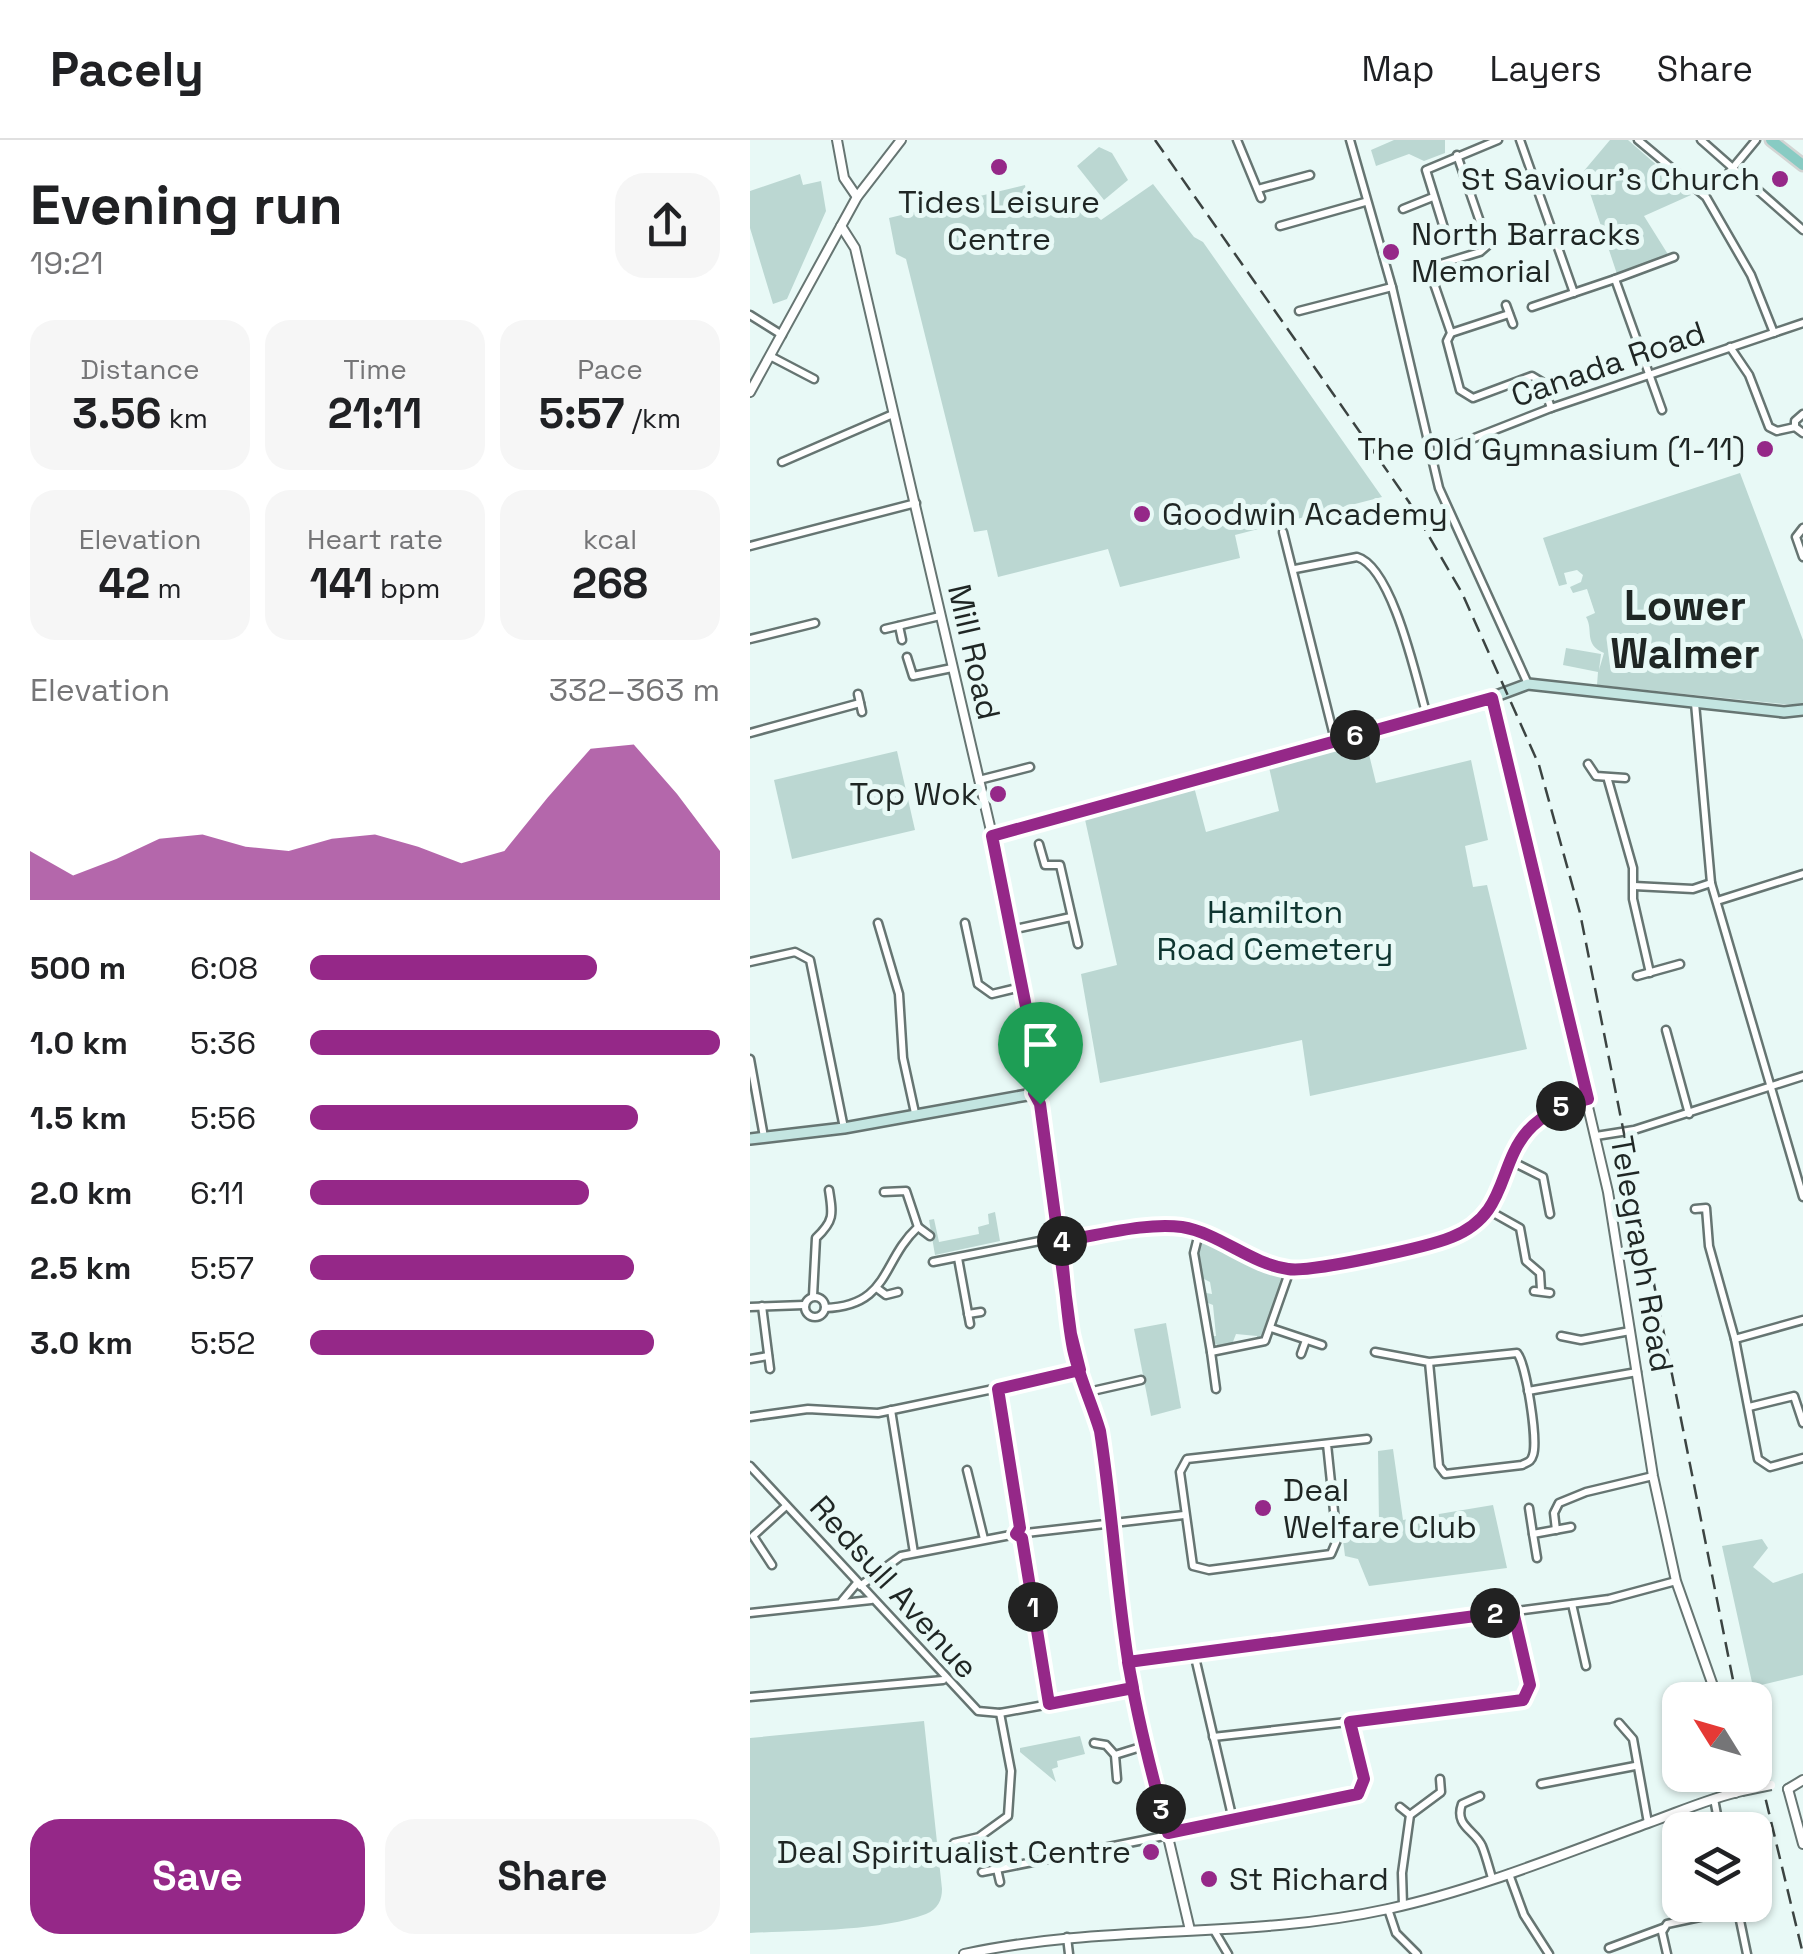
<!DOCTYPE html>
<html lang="en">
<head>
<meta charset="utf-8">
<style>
  :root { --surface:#fff; --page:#f6f6f6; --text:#202124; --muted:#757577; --line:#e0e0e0; --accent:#952888 }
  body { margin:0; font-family:"Space Grotesk",sans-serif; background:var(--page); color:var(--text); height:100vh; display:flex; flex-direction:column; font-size:38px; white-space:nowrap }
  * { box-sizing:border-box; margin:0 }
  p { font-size:32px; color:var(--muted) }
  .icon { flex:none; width:55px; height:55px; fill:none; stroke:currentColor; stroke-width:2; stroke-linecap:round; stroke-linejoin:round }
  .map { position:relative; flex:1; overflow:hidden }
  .side { display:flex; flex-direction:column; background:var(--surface); width:750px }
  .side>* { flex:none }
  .needle { width:65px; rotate:307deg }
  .tools { position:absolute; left:912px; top:1542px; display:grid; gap:20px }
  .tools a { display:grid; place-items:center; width:110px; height:110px; border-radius:20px; background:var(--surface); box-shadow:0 2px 8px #0004; font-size:50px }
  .pin { position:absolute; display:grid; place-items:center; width:85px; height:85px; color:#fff; margin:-102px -42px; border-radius:50% 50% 50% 0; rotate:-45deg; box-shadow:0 0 10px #0007 }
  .pin .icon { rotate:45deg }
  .km { position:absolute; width:50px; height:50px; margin:-25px; border-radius:50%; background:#222; color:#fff; font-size:28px; line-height:50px; text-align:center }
  .round { display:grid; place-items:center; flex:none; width:105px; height:105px; border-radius:30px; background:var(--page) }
  .head { display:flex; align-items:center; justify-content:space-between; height:170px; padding:0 30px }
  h1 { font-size:55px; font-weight:700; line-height:75px }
  .metrics { display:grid; grid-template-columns:repeat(3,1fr); gap:15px; height:170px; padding:10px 30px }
  .metrics div { display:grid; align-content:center; border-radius:25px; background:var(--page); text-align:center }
  .metrics b { font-size:42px; font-weight:700 }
  .metrics small { font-size:28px; font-weight:400 }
  .metrics p { font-size:28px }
  .chart { height:280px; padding:20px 30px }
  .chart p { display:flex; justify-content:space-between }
  .chart svg { width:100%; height:180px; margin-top:10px; fill:var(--accent); opacity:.7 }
  .action { display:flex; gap:20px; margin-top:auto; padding:20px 30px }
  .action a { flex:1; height:115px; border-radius:30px; background:var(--accent); color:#fff; font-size:40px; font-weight:700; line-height:115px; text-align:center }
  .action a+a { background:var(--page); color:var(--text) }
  ul { padding:0 30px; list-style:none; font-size:32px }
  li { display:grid; grid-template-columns:160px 120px 1fr; align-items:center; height:75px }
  li i { height:25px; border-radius:12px; background:var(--accent) }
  header { display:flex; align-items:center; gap:60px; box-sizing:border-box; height:140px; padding:0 50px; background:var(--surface); border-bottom:2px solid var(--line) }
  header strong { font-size:48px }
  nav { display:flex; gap:55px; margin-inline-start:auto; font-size:35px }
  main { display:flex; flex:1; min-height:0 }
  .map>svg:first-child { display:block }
</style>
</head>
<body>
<header>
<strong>Pacely</strong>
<nav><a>Map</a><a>Layers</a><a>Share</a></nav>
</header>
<main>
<section class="side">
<div class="head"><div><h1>Evening run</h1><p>19:21</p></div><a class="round"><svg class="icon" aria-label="share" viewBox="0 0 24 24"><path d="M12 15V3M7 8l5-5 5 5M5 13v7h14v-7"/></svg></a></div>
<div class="metrics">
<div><p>Distance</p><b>3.56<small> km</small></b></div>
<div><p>Time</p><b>21:11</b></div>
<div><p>Pace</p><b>5:57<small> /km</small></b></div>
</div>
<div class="metrics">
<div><p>Elevation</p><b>42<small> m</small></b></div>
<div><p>Heart rate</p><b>141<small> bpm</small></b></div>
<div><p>kcal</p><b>268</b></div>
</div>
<div class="chart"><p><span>Elevation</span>332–363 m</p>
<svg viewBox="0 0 160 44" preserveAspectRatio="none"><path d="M0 44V32L10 38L20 34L30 29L40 28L50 31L60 32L70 29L80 28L90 31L100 35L110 32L120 19L130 7L140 6L150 18L160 32V44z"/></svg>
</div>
<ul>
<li><b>500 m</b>6:08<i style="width:70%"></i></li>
<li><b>1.0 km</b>5:36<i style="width:100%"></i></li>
<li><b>1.5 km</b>5:56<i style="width:80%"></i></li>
<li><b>2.0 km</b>6:11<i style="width:68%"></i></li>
<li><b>2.5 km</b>5:57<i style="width:79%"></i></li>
<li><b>3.0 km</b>5:52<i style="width:84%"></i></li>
</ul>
<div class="action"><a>Save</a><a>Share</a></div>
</section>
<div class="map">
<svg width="1053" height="1814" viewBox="0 0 1053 1814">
  <rect width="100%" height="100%" fill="#e8f9f6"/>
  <!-- green -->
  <g fill="#bbd7d2">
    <path d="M644,0H695V13L674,21L659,14L626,26L621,10Z"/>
    <path d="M860,0H878L941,55L894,76L919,116L867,134L833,32Z"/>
    <path d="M349,7L362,13L378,40L354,60L327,26Z"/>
    <path d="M50,34L53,45L71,41L76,71L37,159L23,164L0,88V51Z"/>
    <path d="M403,44L444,97L453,102L632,357L485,395L490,418L370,447L358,409L248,437L237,390L224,392L156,119L146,114L139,78L275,45L277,56L288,54L293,76L336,67L351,80Z"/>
    <path d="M990,333L1053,500V566L847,545L848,532L813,525L816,508L851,514L849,530L854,513C833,504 844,490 836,477L845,473L837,449L823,453L820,447L831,442L833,435L827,430L814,433L817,444L809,446L793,398Z"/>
    <path d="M615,598L626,643L721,620L738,700L715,706L723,747L737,745L777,909L560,956L552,900L350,943L331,834L367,825L334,675L443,643L456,692L529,671L518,623Z"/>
    <path d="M147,611L165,690L42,719L24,640Z"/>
    <path d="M245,1072L250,1101L185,1115L179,1080L184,1079L189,1102L229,1094L228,1087L239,1084L238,1074Z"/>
    <path d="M456,1101L535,1135L516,1196L506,1203L507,1196L486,1194L481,1207L471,1208L462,1201L461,1196H466L463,1165L458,1163L456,1153L462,1154L460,1142L450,1137L446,1112L449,1103Z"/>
    <path d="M416,1183L431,1268L401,1276L384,1189Z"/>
    <path d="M643,1309L653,1380L743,1365L757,1428L619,1446L608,1419L595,1416L592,1392L629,1385L628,1311Z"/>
    <path d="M1012,1399L1018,1408L1003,1427L1023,1443L1053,1433V1535L1003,1547L972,1406Z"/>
    <path d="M174,1581L192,1749C192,1760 188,1769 176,1774C127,1792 53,1790 0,1793V1598Z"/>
    <path d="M330,1596L335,1614L307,1621L308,1627L302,1629L306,1642L270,1612V1608Z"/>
  </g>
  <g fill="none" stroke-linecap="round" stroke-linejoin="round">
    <!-- minor casing -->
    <g stroke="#667572" stroke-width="11">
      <g id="minor">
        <path d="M487,0L511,58"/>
        <path d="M600,0L642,147L689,348L778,544"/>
        <path d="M770,0L824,153"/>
        <path d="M888,0L956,57L1001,135L1024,193"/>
        <path d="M951,0L1053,90"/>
        <path d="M707,15L738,105L730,112L684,126L680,132L701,193L697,201L710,250L723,258L782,236L792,242L801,268"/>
        <path d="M949,48L977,35L1006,0"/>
        <path d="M508,49L560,35"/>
        <path d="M653,69L683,57"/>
        <path d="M530,86L615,62"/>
        <path d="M694,88L676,30L748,0"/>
        <path d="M756,165L763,184"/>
        <path d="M782,167L865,139"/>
        <path d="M549,171L642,147"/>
        <path d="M0,175L32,195"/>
        <path d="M701,193L759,174"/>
        <path d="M980,207L999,235L1019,287L1027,291L1045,287L1053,293"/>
        <path d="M20,216L64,239"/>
        <path d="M912,270L865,139L924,117"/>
        <path d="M1045,287V281L1053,274"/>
        <path d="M681,315L801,268L1053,183"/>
        <path d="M32,322L143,274"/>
        <path d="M1053,388L1046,397L1053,417"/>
        <path d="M533,392L585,600"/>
        <path d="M0,406L166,363"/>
        <path d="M545,429L607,417C643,427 667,542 677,576"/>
        <path d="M149,486L152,500"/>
        <path d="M135,489L190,476"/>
        <path d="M0,499L65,483"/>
        <path d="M157,517L163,536L202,528"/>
        <path d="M108,554L112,572"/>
        <path d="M945,563L961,743L1053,1057"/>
        <path d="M0,593L110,563"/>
        <path d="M838,624L846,636L875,638"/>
        <path d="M229,640L280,627"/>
        <path d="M858,640L883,728V759L900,833"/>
        <path d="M289,704L295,725H310L328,804"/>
        <path d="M884,746L943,749L961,743"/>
        <path d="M967,761L1053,734"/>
        <path d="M128,783L149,854L153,918L165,973"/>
        <path d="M215,783L228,844L242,854L271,847"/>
        <path d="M261,790L321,777"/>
        <path d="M0,822L45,812L60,820L94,988"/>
        <path d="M887,836L930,824"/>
        <path d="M916,890L939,974"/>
        <path d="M0,919L14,997"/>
        <path d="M846,996L884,990L1053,936"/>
        <path d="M761,1021L793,1037L800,1074"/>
        <path d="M945,1069L956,1068L959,1106L985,1199L1008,1319L1020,1327L1053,1318"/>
        <path d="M738,1070L770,1088L776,1121L790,1133L791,1150"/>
        <path d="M168,1087L180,1096"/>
        <path d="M449,1093L444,1113L461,1212L515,1201L540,1130"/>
        <path d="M310,1101C347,1096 394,1082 431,1087C468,1092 500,1123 537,1129C560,1133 676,1107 701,1098C779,1069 728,985 836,960"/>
        <path d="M208,1118L220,1184"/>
        <path d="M183,1122L310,1097"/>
        <path d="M128,1149L136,1155L148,1152"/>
        <path d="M784,1151L800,1153"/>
        <path d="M63,1156L66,1098C84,1081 83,1075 79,1050"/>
        <circle cx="65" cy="1167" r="10"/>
        <path d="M12,1166L20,1229"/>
        <path d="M0,1167L54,1165"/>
        <path d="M75,1168C140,1166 131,1121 168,1087L156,1051L134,1052"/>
        <path d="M218,1174L231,1172"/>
        <path d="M521,1188L572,1205"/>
        <path d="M811,1196L831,1200L880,1191"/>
        <path d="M985,1199L1053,1180"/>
        <path d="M461,1212L466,1249"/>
        <path d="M625,1212L679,1222L767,1213C776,1223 788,1300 783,1315C781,1322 778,1322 772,1325L695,1334L689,1326L679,1222"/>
        <path d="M551,1214L556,1200"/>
        <path d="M0,1219L18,1216"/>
        <path d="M248,1249L270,1388L266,1394L272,1398L276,1393L270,1388"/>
        <path d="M778,1251L887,1232"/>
        <path d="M338,1252L391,1240"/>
        <path d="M999,1267L1044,1256L1053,1283"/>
        <path d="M141,1270L164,1413"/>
        <path d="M0,1277L58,1269L128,1273L330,1231"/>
        <path d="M577,1304L587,1400L581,1414L459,1430L443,1426L430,1332L437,1319L617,1299"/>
        <path d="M0,1326L228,1571L250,1573L383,1549"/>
        <path d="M217,1330L234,1399"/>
        <path d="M779,1368L783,1394"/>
        <path d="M806,1390L804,1373L809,1363L836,1352L903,1336"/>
        <path d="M276,1393L434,1375"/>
        <path d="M272,1398L299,1564"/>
        <path d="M787,1418L783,1394L821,1387"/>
        <path d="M22,1425L3,1396L36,1366"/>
        <path d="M110,1446L151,1416L266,1394"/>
        <path d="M92,1461L107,1443"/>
        <path d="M822,1464L836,1526"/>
        <path d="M0,1473L121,1460"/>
        <path d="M444,1513L483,1680"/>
        <path d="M379,1521L859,1459L926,1441"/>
        <path d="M0,1557L193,1540"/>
        <path d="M869,1583L883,1599L898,1683"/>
        <path d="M463,1597L767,1563L777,1557L780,1545L763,1471"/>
        <path d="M344,1603L356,1605L365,1615L367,1639"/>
        <path d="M365,1615L394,1606"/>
        <path d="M791,1644L885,1626"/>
        <path d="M730,1656L712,1664C704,1686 725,1690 732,1706C736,1716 739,1728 742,1738"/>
        <path d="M964,1659L970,1690"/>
        <path d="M650,1667L660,1675"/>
        <path d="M418,1693L608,1654L614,1639L600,1582"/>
        <path d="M204,1703L229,1697L258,1676L261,1631L250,1573"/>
        <path d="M247,1729L250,1742"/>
        <path d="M232,1732L419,1695"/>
        <path d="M759,1734L774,1775L799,1814"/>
        <path d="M653,1765L652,1733L660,1675L691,1652L690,1639"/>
        <path d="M987,1766L997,1814"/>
        <path d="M638,1769L646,1793L667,1814"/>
        <path d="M465,1792L478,1814"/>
        <path d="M317,1797L319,1814"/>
        <path d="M859,1808L913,1788"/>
        <path d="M917,1814L912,1792L917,1784L987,1769"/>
      </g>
    </g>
    <!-- tertiary casing -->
    <g stroke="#667572" stroke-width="12">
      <g id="tertiary">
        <path d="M87,0L94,38L107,57"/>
        <path d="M91,86L105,108L242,695"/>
        <path d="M0,252L107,57L151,0"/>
        <path d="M742,558L858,1052L903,1336L926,1441L968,1560"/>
        <path d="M283,953L293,975L324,1213L350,1291L383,1549L440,1790"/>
        <path d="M981,1635L985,1653"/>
        <path d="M1038,1649L1053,1704"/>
        <path d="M1038,1649L1053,1640"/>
        <path d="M214,1814C358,1783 496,1800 638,1769C726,1750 813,1714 898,1683C929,1672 960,1658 992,1651"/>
      </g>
    </g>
    <!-- secondary casing -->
    <g stroke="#667572" stroke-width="14">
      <path id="secondary" d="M0,999L94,988L277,955L288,948L289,931L242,706V695L248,692L719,566L778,544L1034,572L1053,570"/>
    </g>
    <!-- primary casing -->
    <g stroke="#d2d4d3" stroke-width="15">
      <path id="primary" d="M1021,0L1053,25"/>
    </g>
    <!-- minor -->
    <use href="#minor" stroke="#fff" stroke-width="6"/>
    <!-- tertiary -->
    <use href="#tertiary" stroke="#fff" stroke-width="8"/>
    <!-- secondary -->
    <use href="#secondary" stroke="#c3e5e1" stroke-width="9"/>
    <!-- primary -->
    <use href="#primary" stroke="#88cbc3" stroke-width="10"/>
    <!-- rail -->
    <g stroke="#3c4442" stroke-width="2.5" stroke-dasharray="15 8" stroke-linecap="butt">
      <path d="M405,0L659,362L712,453L789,625L830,773L987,1560"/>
      <path d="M1005,1615L1053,1814"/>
    </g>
    <!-- tertiary-bridge casing -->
    <g stroke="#667572" stroke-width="12" stroke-linecap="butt">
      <path id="tertiary-bridge" d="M992,1651L1021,1645"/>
    </g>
    <!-- tertiary-bridge -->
    <use href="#tertiary-bridge" stroke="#fff" stroke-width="8"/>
  </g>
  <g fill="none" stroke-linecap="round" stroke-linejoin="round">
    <!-- route casing -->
    <g stroke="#fff" stroke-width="20">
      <path id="route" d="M290,964L321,1194L330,1230L248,1249L270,1388L266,1394L272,1398L299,1564L383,1548L378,1522L763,1471L780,1545L773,1560L600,1582L614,1639L608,1654L418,1693C402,1636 387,1579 378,1520C366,1444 362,1367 350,1291C342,1264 329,1237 323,1209C316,1174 315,1137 310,1101C347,1096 395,1082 432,1087C469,1093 501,1124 538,1129C560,1133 678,1107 702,1097C780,1066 728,985 838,959L742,558L242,696L289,932L284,953L290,964"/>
    </g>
    <!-- route -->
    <use href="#route" stroke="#952888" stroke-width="12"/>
  </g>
  <!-- markers -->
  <g fill="#952888" stroke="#e8f9f6" stroke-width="4">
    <circle cx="249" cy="27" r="10"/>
    <circle cx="1030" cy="39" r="10"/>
    <circle cx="641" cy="112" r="10"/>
    <circle cx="1015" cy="309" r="10"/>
    <circle cx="392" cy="374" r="10"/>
    <circle cx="248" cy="654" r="10"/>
    <circle cx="513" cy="1368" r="10"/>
    <circle cx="401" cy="1712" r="10"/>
    <circle cx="459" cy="1739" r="10"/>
  </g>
  <g text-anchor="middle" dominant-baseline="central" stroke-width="10" stroke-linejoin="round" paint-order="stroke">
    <!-- poi labels -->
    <g font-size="32" fill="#1f2624" stroke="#e8f9f6" text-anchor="end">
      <text x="1010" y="39">St Saviour's Church</text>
      <text x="249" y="62" text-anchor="middle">Tides Leisure<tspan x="249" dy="37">Centre</tspan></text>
      <text x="661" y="94" text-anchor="start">North Barracks<tspan x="661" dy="37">Memorial</tspan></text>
      <text x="995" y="309">The Old Gymnasium (1-11)</text>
      <text x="412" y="374" text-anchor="start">Goodwin Academy</text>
      <text x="228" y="654">Top Wok</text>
      <text x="533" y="1350" text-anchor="start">Deal<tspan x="533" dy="37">Welfare Club</tspan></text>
      <text x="381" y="1712">Deal Spiritualist Centre</text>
      <text x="479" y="1739" text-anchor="start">St Richard</text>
    </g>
    <!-- street labels -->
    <g font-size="32" fill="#1f2624" stroke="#e8f9f6">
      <text transform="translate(858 224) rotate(-19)">Canada Road</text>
      <text transform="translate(224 512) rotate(77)">Mill Road</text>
      <text transform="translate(892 1114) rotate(80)">Telegraph Road</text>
      <text transform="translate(144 1447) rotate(48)">Redsull Avenue</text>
    </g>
    <!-- park labels -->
    <g font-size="32" fill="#0e3530" stroke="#e8f9f6">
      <text x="525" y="772">Hamilton<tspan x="525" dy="37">Road Cemetery</tspan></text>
    </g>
    <!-- district labels -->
    <g font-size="42" font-weight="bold" fill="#1f2624" stroke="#e8f9f6">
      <text x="935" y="465">Lower<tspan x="935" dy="48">Walmer</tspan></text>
    </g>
  </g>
</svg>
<div class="tools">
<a><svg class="needle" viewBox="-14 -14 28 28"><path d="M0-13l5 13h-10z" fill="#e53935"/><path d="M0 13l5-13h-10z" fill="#757577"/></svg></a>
<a><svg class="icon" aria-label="layers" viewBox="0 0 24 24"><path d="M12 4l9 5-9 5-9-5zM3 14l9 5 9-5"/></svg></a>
</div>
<div class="pin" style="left:290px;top:964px;background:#1e9e55"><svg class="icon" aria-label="arrive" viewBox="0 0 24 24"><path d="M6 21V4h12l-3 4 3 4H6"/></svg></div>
<b class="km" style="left:283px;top:1467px">1</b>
<b class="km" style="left:745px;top:1473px">2</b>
<b class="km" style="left:411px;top:1669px">3</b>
<b class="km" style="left:312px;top:1101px">4</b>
<b class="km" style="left:811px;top:966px">5</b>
<b class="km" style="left:605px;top:595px">6</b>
</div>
</main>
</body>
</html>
